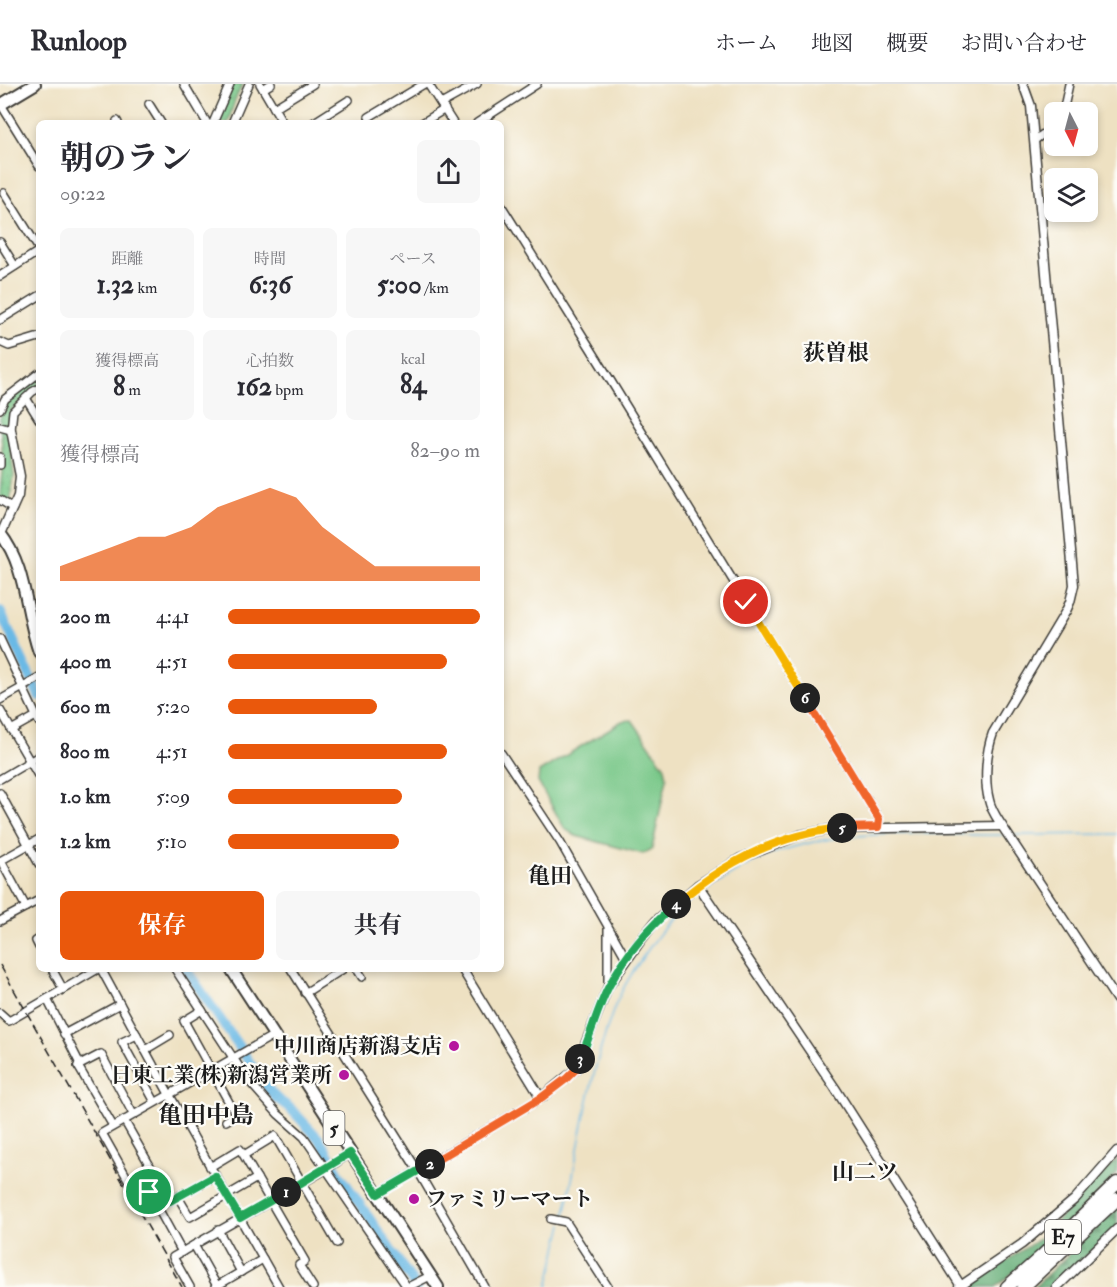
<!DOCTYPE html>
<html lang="ja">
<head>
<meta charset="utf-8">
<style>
  :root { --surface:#fff; --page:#f7f7f7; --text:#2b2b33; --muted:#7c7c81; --line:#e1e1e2; --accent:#ea580c }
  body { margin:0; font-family:"IM FELL Double Pica","Noto Serif JP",serif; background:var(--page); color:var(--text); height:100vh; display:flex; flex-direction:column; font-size:22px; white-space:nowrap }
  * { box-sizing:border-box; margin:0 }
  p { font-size:20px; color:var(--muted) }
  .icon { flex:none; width:33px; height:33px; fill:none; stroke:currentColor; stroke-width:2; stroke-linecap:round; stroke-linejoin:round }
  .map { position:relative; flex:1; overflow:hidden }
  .drawer { position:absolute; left:36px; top:36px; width:468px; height:852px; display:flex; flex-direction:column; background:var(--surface); border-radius:9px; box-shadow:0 3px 9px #0003 }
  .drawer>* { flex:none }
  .needle { width:39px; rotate:174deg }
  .buttons { position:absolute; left:1044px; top:18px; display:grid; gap:12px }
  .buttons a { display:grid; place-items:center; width:54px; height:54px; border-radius:9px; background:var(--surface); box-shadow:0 3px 9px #0003; font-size:30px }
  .pin { position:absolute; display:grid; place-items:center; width:51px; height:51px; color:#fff; margin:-26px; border:3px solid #fff; border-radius:50%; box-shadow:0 2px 6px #0007 }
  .km { position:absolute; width:30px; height:30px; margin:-15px; border-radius:50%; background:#222; color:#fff; font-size:16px; line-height:30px; text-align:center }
  .round { display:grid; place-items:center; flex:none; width:63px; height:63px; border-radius:9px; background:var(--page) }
  .summary { display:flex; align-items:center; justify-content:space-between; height:102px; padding:0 24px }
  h1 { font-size:33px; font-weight:700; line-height:45px }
  .figures { display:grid; grid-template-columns:repeat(3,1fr); gap:9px; height:102px; padding:6px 24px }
  .figures div { display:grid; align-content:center; border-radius:9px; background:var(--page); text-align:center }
  .figures b { font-size:26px; font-weight:700 }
  .figures small { font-size:16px; font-weight:400 }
  .figures p { font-size:16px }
  .chart { height:168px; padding:12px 24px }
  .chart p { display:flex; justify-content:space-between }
  .chart svg { width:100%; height:108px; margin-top:6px; fill:var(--accent); opacity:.7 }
  .cta { display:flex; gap:12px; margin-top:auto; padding:12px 24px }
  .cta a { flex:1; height:69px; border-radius:9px; background:var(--accent); color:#fff; font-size:24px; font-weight:700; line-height:69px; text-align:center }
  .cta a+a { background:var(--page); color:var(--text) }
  ul { padding:0 24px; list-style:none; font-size:20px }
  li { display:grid; grid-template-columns:96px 72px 1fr; align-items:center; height:45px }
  li i { height:15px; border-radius:8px; background:var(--accent) }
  header { display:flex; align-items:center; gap:36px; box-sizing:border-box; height:84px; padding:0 30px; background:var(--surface); border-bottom:2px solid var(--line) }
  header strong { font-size:28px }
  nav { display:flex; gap:33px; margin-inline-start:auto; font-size:21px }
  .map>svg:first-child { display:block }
</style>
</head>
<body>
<header>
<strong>Runloop</strong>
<nav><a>ホーム</a><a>地図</a><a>概要</a><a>お問い合わせ</a></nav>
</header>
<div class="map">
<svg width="1117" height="1203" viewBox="0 0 1117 1203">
  <defs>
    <pattern id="green-dots" width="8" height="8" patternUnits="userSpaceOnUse" patternTransform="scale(1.5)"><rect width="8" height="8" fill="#78c788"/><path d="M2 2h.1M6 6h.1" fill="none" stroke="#67aa75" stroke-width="1.8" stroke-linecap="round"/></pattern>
    <pattern id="forest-firs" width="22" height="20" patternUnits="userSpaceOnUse" patternTransform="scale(1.5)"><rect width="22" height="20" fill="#62ac74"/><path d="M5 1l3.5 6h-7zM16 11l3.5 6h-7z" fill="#508b5e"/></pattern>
  </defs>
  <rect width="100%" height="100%" fill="#fdfcf7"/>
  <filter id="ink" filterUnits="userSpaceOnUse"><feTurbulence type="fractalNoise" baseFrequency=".0167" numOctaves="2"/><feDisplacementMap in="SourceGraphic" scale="12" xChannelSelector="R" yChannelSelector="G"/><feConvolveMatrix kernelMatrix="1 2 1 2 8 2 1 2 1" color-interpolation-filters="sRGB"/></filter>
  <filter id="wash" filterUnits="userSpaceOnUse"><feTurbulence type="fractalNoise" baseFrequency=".008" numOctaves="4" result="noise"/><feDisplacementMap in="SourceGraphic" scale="24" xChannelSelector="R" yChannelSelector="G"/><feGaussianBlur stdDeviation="1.35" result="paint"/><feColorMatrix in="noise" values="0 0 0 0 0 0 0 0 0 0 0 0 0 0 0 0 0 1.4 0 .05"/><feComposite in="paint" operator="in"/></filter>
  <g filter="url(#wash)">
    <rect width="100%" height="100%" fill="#eee1c2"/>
    <!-- green -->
    <g fill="url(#green-dots)" stroke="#4a7252" stroke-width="1.5">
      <path d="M233,0H243L235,16L228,39H216Z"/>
      <path d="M39,294V302L11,326L9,350L14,392L10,419L3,417L0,411L3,376L0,335L7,315Z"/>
    </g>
    <!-- forest -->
    <g fill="url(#forest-firs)" stroke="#3f6448" stroke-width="1.5">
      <path d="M1117,1075V1090L1051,1157L996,1203H972L973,1199L1040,1154Z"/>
      <path d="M1117,1124V1143L1054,1203H1034Z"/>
    </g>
    <!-- pitch -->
    <path fill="#78c788" stroke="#4a7252" stroke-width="1.5" d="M632,636L665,683L667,694L652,765L643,770L576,752L565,745L538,698L539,688L622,637Z"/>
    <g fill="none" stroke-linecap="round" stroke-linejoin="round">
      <!-- stream -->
      <g stroke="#6bb9e5" stroke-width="1.5">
        <path d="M1013,751L1117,750"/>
        <path d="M707,806C724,795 743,782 762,774C837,742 923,751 1002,751"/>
        <path d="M564,1135C579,1067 588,996 612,930C620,906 635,884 650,863C664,843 679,824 700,810"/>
        <path d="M548,1203L563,1140"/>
      </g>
      <!-- river -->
      <g stroke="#6bb9e5" stroke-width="10">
        <path d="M0,527L39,612"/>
        <path d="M186,885L265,1001L276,1014L290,1024L320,1056L340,1091L416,1203"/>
      </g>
    </g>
  </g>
  <g filter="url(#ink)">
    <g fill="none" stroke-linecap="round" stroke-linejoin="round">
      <!-- minor casing -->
      <g stroke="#3c3a35" stroke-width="10">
        <g id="minor">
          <path d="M184,0L207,39"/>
          <path d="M260,0L283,39"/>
          <path d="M428,0L453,39"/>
          <path d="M263,5L271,0"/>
          <path d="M0,19L39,82"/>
          <path d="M149,20L161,39"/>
          <path d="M441,20L477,0"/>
          <path d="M274,24L313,0"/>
          <path d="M1063,28L1069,0"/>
          <path d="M369,33L424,0"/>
          <path d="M117,37L118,39"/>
          <path d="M213,39L230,0"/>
          <path d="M232,39L249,0"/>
          <path d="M313,39L349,16"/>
          <path d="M422,39L445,25"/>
          <path d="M477,39L537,0"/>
          <path d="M1035,56L1054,42"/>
          <path d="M4,109L39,165"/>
          <path d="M501,121L609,294L879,735L878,743"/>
          <path d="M0,158L15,182"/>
          <path d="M0,192L39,167"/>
          <path d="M0,236L39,212"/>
          <path d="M0,258L9,262L39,253"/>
          <path d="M26,314L39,335"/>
          <path d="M0,325L5,315L39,289"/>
          <path d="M0,343L11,346L13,327L32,308L39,304"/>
          <path d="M0,373V381"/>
          <path d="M0,416L13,424"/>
          <path d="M0,555L39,638"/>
          <path d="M0,616L39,594"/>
          <path d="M0,626L39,693"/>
          <path d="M11,646L36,632"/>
          <path d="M501,669L560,758L626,874"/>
          <path d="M0,695L39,672"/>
          <path d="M0,709L39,780"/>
          <path d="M0,777L39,755"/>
          <path d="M1,777L26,823"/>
          <path d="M0,837L39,816"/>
          <path d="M608,845V903"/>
          <path d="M39,855L36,857L39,863"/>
          <path d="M52,885L63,905"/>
          <path d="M101,885L169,1010L279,1203"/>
          <path d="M175,885L247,995L278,1030L304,1053L407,1203"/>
          <path d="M291,885L418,1087L485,1203"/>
          <path d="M357,885L362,893"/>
          <path d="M305,909L343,885"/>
          <path d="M47,915L79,978L78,982L113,1042"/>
          <path d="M202,926L184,937L236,1031L226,1037"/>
          <path d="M0,929L9,937L98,885"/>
          <path d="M64,950L120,920"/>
          <path d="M137,951L122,958L155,1018"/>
          <path d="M145,966L170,951"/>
          <path d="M78,982L101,970L133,1030"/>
          <path d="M124,1036L170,1117L215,1092"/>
          <path d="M244,1071L275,1052L337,1159"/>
          <path d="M210,1083L240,1065L305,1177L299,1181L313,1203"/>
          <path d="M161,1102L138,1113L102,1049L274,951"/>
          <path d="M149,1108L182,1168"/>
          <path d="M378,1110L541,1014"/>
          <path d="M178,1113L190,1133L257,1094"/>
          <path d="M551,1135L566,1138L608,1203"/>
          <path d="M218,1146L241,1188"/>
          <path d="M194,1161L217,1202"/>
          <path d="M190,1203L173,1173L325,1086L350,1069"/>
          <path d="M215,1203L263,1175"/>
          <path d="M408,1203L430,1192"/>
        </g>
      </g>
      <!-- tertiary casing -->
      <g stroke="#3c3a35" stroke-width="11">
        <g id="tertiary">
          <path d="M1023,0L1031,22L1032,34L1074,501L1070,518L1066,527L993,649C986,668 984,697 989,716C991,726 997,734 1002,742L1117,916"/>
          <path d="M1,450L18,412L20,392L11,346"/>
          <path d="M698,801L835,1004L961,1202"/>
          <path d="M462,885L541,1014L575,986L608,903L641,856L656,837L698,801L741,774L800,751L832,745L1002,742"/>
          <path d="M959,1203L1022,1160L1075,1115L1117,1067"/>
          <path d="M1057,1203L1117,1145"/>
        </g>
      </g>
      <!-- primary casing -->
      <g stroke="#3c3a35" stroke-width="14">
        <g id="primary">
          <path d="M0,21L35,0"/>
          <path d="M0,449C27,483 25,528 39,568"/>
          <path d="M231,885L438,1203"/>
        </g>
      </g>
      <!-- motorway casing -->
      <g stroke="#3c3a35" stroke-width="15">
        <g id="motorway">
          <path d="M1007,1203L1043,1171L1117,1099"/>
          <path d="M1023,1203L1117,1115"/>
        </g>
      </g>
      <!-- minor -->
      <use href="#minor" stroke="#fff" stroke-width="7"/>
      <!-- tertiary -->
      <use href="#tertiary" stroke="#fff" stroke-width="8"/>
      <!-- primary -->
      <use href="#primary" stroke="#fff" stroke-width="10"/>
      <!-- motorway -->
      <use href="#motorway" stroke="#fff" stroke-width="12"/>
      <!-- rail -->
      <path stroke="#1c1c1c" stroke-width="1.5" stroke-dasharray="9 4.5" stroke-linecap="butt" d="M0,881L182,1203"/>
    </g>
  </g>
  <g fill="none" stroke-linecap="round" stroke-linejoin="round" filter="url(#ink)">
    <!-- split-1 casing -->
    <g stroke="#fff" stroke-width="12">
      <path id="split-1" d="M149,1108L161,1102L170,1117L215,1092L240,1134L286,1108"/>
    </g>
    <!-- split-2 casing -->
    <g stroke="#fff" stroke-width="12">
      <path id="split-2" d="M286,1108L350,1069L378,1110L430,1080"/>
    </g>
    <!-- split-3 casing -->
    <g stroke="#fff" stroke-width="12">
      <path id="split-3" d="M430,1080L541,1014L566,995L575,986L580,975"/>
    </g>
    <!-- split-4 casing -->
    <g stroke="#fff" stroke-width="12">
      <path id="split-4" d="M580,975C591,951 597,925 609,902C626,870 649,843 676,820"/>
    </g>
    <!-- split-5 casing -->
    <g stroke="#fff" stroke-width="12">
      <path id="split-5" d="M676,820C723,779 779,750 842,744"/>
    </g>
    <!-- split-6 casing -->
    <g stroke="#fff" stroke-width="12">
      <path id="split-6" d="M805,614L879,735L878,743L842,744"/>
    </g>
    <!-- split-7 casing -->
    <g stroke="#fff" stroke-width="12">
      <path id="split-7" d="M746,518L805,614"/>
    </g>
    <!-- split-1 -->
    <use href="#split-1" stroke="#22a559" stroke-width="8"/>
    <!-- split-2 -->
    <use href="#split-2" stroke="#22a559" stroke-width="8"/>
    <!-- split-3 -->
    <use href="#split-3" stroke="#f0652b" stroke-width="8"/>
    <!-- split-4 -->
    <use href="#split-4" stroke="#22a559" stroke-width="8"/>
    <!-- split-5 -->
    <use href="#split-5" stroke="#f5b400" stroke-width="8"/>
    <!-- split-6 -->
    <use href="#split-6" stroke="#f0652b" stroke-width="8"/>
    <!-- split-7 -->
    <use href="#split-7" stroke="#f5b400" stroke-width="8"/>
  </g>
  <!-- markers -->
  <g fill="#b5179e" stroke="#fdfcf7" stroke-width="2">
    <circle cx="454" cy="962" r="6"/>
    <circle cx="344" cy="991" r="6"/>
    <circle cx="414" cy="1115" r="6"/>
  </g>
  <g text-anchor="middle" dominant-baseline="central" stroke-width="4.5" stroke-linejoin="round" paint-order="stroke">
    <!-- shield labels -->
    <g fill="#fdfcf7" stroke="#605f5e" stroke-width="1.5">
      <rect x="323.5" y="1027" width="21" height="34" rx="4.5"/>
      <rect x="1045" y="1136" width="36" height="34" rx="4.5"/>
    </g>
    <g font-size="20" font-weight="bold" fill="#1c1c1c">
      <text x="334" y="1044">5</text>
      <text x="1063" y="1153">E7</text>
    </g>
    <!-- poi labels -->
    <g font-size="21" font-weight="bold" fill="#1c1c1c" stroke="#fdfcf7" text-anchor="end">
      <text x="442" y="962">中川商店新潟支店</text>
      <text x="332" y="991">日東工業(株)新潟営業所</text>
      <text x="426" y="1115" text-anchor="start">ファミリーマート</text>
    </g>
    <!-- neighbourhood labels -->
    <g font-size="22" font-weight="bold" fill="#1c1c1c" stroke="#fdfcf7">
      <text x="836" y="269">荻曽根</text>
      <text x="550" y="792">亀田</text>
      <text x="865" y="1088">山二ツ</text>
    </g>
    <!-- quarter labels -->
    <g font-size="24" font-weight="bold" fill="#1c1c1c" stroke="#fdfcf7">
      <text x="206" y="1031">亀田中島</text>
    </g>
  </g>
</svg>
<div class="buttons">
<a><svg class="needle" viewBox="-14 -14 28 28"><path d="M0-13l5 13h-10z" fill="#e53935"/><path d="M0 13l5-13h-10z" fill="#7c7c81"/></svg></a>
<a><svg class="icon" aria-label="layers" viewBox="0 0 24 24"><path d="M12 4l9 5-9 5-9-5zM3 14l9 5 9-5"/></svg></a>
</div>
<div class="pin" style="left:149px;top:1108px;background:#1e9e55"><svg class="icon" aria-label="arrive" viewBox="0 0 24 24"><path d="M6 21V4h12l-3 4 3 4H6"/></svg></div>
<div class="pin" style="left:746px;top:518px;background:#d93025"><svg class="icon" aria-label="check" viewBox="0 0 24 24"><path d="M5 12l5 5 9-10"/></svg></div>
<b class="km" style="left:286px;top:1108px">1</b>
<b class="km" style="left:430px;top:1080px">2</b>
<b class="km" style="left:580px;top:975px">3</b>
<b class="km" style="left:676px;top:820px">4</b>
<b class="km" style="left:842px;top:744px">5</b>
<b class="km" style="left:805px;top:614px">6</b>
<section class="drawer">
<div class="summary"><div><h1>朝のラン</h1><p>09:22</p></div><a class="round"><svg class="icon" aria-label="share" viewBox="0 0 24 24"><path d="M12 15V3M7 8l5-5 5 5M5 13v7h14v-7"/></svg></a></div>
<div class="figures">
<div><p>距離</p><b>1.32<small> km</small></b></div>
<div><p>時間</p><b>6:36</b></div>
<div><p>ペース</p><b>5:00<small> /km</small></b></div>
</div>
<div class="figures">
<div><p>獲得標高</p><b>8<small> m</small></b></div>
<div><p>心拍数</p><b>162<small> bpm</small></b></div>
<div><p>kcal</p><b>84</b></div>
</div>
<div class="chart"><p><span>獲得標高</span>82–90 m</p>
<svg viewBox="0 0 160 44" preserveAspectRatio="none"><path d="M0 44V38L10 34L20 30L30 26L40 26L50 22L60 14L70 10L80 6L90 10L100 22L110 30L120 38L130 38L140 38L150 38L160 38V44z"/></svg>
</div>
<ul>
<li><b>200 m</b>4:41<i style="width:100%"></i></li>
<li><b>400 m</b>4:51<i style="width:87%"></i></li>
<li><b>600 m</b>5:20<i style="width:59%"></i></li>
<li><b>800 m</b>4:51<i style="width:87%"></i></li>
<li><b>1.0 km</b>5:09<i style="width:69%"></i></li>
<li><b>1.2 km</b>5:10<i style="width:68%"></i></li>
</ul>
<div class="cta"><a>保存</a><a>共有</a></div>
</section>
</div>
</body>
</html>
